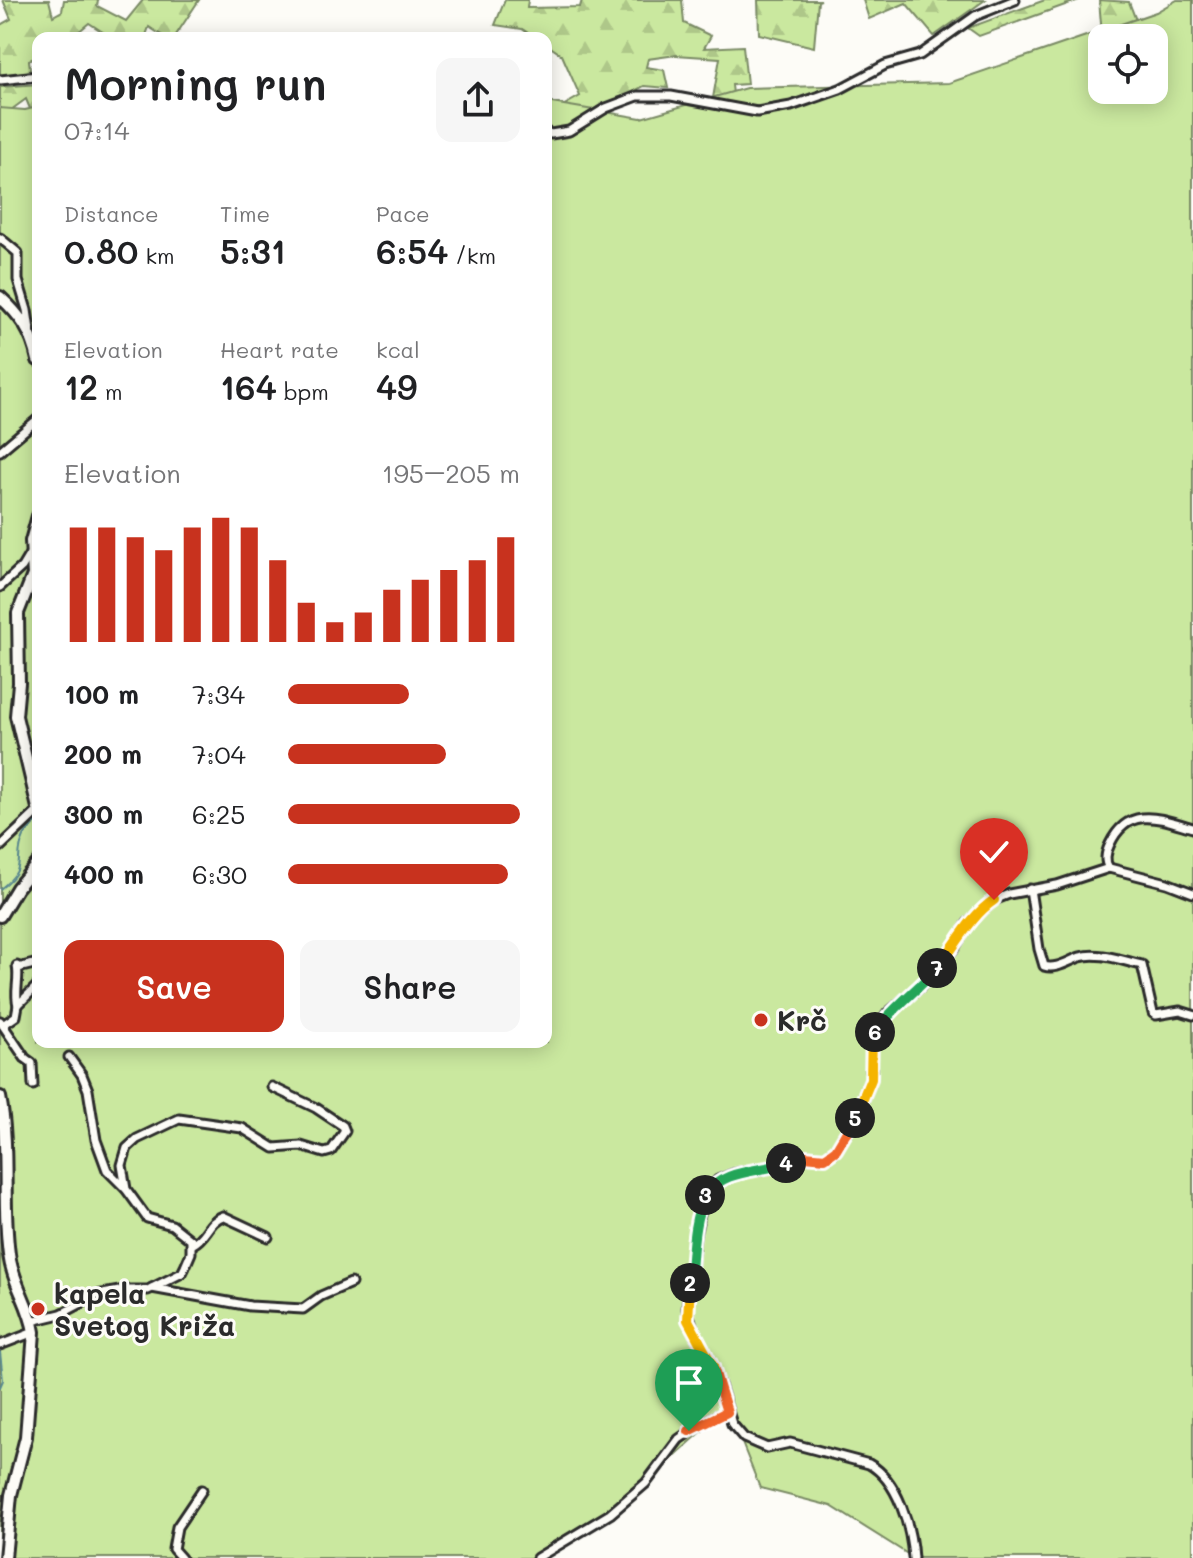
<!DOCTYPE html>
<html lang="en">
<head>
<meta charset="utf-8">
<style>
  :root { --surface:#fff; --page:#f6f6f6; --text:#202124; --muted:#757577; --accent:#c8321e }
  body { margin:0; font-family:Mali,sans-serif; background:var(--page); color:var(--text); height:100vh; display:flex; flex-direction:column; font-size:30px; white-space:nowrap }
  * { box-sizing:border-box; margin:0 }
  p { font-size:26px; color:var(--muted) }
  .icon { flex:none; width:44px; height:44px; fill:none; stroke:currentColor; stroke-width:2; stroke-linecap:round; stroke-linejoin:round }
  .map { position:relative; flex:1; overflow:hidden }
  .panel { position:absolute; left:32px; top:32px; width:520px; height:1016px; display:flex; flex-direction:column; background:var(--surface); border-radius:16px; box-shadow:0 4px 20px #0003 }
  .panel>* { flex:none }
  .controls { position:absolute; left:1088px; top:24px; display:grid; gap:16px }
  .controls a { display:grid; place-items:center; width:80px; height:80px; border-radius:16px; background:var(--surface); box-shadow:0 4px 20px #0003; font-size:40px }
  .pin { position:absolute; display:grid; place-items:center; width:68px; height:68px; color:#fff; margin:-82px -34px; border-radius:50% 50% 50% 0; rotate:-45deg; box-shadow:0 0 8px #0007 }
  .pin .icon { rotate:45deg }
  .km { position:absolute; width:40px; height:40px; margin:-20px; border-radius:50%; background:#222; color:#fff; font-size:22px; line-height:40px; text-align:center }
  .round { display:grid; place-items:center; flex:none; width:84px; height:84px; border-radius:16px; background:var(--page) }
  .summary { display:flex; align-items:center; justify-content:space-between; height:136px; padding:0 32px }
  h1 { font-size:44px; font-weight:600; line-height:60px }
  .figures { display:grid; grid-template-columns:repeat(3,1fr); gap:12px; height:136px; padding:8px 32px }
  .figures div { display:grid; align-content:center }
  .figures b { font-size:34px; font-weight:600 }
  .figures small { font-size:22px; font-weight:400 }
  .figures p { font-size:22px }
  .chart { height:224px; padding:16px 32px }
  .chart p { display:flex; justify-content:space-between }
  .chart svg { width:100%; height:144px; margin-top:8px; stroke:var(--accent); stroke-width:6 }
  .primary-button { display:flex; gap:16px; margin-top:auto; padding:16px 32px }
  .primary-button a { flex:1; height:92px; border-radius:16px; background:var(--accent); color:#fff; font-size:32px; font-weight:600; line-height:92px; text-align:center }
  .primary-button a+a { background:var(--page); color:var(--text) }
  ul { padding:0 32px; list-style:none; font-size:26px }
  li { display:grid; grid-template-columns:128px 96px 1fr; align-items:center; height:60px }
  li i { height:20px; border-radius:10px; background:var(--accent) }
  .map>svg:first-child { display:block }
</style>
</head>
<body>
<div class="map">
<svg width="1193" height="1558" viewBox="0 0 1193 1558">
  <defs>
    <pattern id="forest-firs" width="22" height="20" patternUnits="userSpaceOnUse" patternTransform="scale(2)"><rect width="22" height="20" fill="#cae89f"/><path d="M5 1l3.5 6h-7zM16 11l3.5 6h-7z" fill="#aec789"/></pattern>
  </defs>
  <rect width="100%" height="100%" fill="#fdfcf7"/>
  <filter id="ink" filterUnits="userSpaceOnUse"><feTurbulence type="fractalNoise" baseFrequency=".0125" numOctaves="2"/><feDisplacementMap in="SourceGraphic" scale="16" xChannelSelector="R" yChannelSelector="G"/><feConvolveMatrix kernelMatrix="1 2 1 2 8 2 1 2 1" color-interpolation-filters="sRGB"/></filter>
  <g filter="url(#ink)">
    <!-- forest -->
    <g fill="url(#forest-firs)" stroke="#7a8a65" stroke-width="2">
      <path d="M3,0H49L53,16L62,11L64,0H98L97,6L126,21L143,0H199L174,38H166L149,27L145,38H112L89,23L71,38H38V57L29,60L31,78L0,79V25L11,19Z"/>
      <path d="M505,0H528L527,8L580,7L582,0H682L684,23L711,36L704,48L743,46L747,84L732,85L733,94L713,98L720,58L676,55L648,59L646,67L664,70L668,88L644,86L572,123L554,111L580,96L562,55L546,44V38H536L522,29L495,25Z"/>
      <path d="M758,0H821L818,1L814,47L759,34Z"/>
      <path d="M863,0H985L934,36L906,3L869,19Z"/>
      <path d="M1045,0H1079L979,36L968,28Z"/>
      <path d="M1099,0L1129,2L1137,23L1102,35Z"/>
      <path d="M38,84V128L26,99L0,118V87Z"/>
    </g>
    <!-- park -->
    <path fill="#cae89f" stroke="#7a8a65" stroke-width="2" fill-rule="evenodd" d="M1177,0H1193V1558H914L831,1506L760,1488L728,1408L600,1523L534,1558H0V108L25,110L38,107V1042H546V102L641,118L746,88L949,83L1156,12ZM1102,38H1154V90H1102Z"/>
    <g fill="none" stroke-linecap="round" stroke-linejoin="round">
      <!-- stream -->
      <g stroke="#598890" stroke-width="2">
        <path d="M0,889C30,866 12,862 24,836C27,830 33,826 38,821"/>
        <path d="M0,1352L3,1380L0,1387"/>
      </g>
      <!-- street casing -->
      <g stroke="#2b2b2b" stroke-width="13">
        <g id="street">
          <path d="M0,80L38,76"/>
          <path d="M546,132L551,134L569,131L606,108L638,96H671L757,112L791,106L840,89L885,65L920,55L975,16L1015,0"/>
          <path d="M0,238L18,253V280L27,310L30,330"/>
          <path d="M0,451L38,419"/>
          <path d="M0,587L22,567L31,552"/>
          <path d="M0,847L38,811"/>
          <path d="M1109,868C1104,861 1106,852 1110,844C1129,804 1161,819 1193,828"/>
          <path d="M1030,889L1039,949L1044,966C1056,970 1068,961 1080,957C1099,951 1123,961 1142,965L1153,1013L1156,1015L1180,1011L1193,1015"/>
          <path d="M17,966C20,979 14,992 18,1005"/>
          <path d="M18,968L38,963"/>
          <path d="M0,1021L25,1058L32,1063L33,1085"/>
          <path d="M3,1025L16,1016L18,1005L38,985"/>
          <path d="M69,1057L82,1075L88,1090L96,1140L107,1170L125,1188"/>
          <path d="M193,1244C207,1237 208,1221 223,1216L268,1237"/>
          <path d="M152,1288L250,1306L303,1309L321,1296L351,1283"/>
          <path d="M32,1321L61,1314L97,1295L125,1290H148L182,1273L185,1267L191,1253V1240L172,1225L147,1218L126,1189L122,1165L127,1148L137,1139L179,1119L242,1128L274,1148L301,1146L324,1153L331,1151L345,1131L343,1126L316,1108L272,1087"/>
          <path d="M0,1345L34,1332"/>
          <path d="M181,1558L173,1549L177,1527L202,1490"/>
          <path d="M537,1558L610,1514L646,1483L679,1439L704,1422L727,1412"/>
          <path d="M913,1558C911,1527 898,1480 869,1464L790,1443L767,1448L744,1438L732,1424L720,1385L694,1332L687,1309L695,1235L704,1196L718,1180L733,1174L778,1166L805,1156L825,1158L836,1150L858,1112L871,1079L872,1036L888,1013L921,986L955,947L968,923L994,900L1009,894L1057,885L1109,868L1167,883L1193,893"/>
        </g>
      </g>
      <!-- secondary casing -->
      <g stroke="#2b2b2b" stroke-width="16">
        <g id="secondary">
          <path d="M0,297C21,316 32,332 38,360"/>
          <path d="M38,516L31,541L33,575L18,613L19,683L16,716L38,808"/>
          <path d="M0,916L17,888L38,863"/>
          <path d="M0,1097C10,1148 2,1203 9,1254C12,1282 30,1305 34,1332L26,1437L11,1495L5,1558"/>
        </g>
      </g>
      <!-- street -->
      <use href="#street" stroke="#fdfcf7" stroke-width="7"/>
      <!-- secondary -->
      <use href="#secondary" stroke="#fdfcf7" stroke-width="10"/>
    </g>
  </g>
  <g fill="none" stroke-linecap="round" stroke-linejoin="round" filter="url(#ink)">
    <!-- split-1 casing -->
    <g stroke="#fff" stroke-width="16">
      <path id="split-1" d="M689,1431L727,1412L713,1367"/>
    </g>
    <!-- split-2 casing -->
    <g stroke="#fff" stroke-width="16">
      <path id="split-2" d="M690,1283L688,1320L713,1367"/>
    </g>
    <!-- split-3 casing -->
    <g stroke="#fff" stroke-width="16">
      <path id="split-3" d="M690,1283C693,1254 692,1221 705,1195"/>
    </g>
    <!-- split-4 casing -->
    <g stroke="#fff" stroke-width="16">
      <path id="split-4" d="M705,1195C725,1168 758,1173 786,1163"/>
    </g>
    <!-- split-5 casing -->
    <g stroke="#fff" stroke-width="16">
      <path id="split-5" d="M786,1163L805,1156L825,1158L836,1150L855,1118"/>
    </g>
    <!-- split-6 casing -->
    <g stroke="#fff" stroke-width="16">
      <path id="split-6" d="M855,1118L871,1079L872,1036L875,1032"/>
    </g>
    <!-- split-7 casing -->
    <g stroke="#fff" stroke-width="16">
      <path id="split-7" d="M875,1032C893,1007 917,991 937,968"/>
    </g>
    <!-- split-8 casing -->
    <g stroke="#fff" stroke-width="16">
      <path id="split-8" d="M937,968C957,945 968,918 994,900"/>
    </g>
    <!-- split-1 -->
    <use href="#split-1" stroke="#f0652b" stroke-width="10"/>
    <!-- split-2 -->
    <use href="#split-2" stroke="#f5b400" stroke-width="10"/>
    <!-- split-3 -->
    <use href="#split-3" stroke="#22a559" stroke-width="10"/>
    <!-- split-4 -->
    <use href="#split-4" stroke="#22a559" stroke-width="10"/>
    <!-- split-5 -->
    <use href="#split-5" stroke="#f0652b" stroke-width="10"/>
    <!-- split-6 -->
    <use href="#split-6" stroke="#f5b400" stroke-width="10"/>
    <!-- split-7 -->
    <use href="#split-7" stroke="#22a559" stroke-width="10"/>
    <!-- split-8 -->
    <use href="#split-8" stroke="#f5b400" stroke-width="10"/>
  </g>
  <!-- markers -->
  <g fill="#c8321e" stroke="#fdfcf7" stroke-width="3">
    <circle cx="761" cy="1020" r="8"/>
    <circle cx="38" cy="1309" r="8"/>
  </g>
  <g text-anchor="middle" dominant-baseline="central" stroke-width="6" stroke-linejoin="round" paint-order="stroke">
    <!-- poi labels -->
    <g font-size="28" font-weight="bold" fill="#2b2b2b" stroke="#fdfcf7" text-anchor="start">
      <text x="777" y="1020">Krč</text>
      <text x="54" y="1293">kapela<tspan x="54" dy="32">Svetog Križa</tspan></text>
    </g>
  </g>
</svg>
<div class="controls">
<a><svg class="icon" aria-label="locate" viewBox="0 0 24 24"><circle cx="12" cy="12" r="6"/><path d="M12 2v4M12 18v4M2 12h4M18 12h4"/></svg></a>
</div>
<div class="pin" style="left:689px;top:1431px;background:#1e9e55"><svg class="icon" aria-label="arrive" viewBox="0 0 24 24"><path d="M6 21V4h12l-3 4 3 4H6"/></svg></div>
<div class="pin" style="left:994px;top:900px;background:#d93025"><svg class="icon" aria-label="check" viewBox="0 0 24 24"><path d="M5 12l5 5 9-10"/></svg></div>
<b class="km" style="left:690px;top:1283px">2</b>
<b class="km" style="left:705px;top:1195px">3</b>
<b class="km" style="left:786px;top:1163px">4</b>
<b class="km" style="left:855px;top:1118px">5</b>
<b class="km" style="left:875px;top:1032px">6</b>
<b class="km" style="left:937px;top:968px">7</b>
<section class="panel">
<div class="summary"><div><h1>Morning run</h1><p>07:14</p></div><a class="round"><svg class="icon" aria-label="share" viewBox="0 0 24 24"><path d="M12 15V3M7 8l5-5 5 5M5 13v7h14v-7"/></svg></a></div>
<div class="figures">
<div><p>Distance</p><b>0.80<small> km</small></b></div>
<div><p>Time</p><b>5:31</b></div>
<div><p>Pace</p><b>6:54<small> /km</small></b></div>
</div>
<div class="figures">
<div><p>Elevation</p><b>12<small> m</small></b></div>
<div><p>Heart rate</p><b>164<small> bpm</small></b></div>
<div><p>kcal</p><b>49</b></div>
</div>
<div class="chart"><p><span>Elevation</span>195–205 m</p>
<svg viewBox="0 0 160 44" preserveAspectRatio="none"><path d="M5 44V9M15 44V9M25 44V12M35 44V16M45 44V9M55 44V6M65 44V9M75 44V19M85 44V32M95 44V38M105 44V35M115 44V28M125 44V25M135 44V22M145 44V19M155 44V12"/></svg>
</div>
<ul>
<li><b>100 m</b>7:34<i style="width:52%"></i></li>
<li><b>200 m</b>7:04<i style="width:68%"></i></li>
<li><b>300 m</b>6:25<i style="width:100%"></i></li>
<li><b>400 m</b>6:30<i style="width:95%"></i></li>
</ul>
<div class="primary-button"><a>Save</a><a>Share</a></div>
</section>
</div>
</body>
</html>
